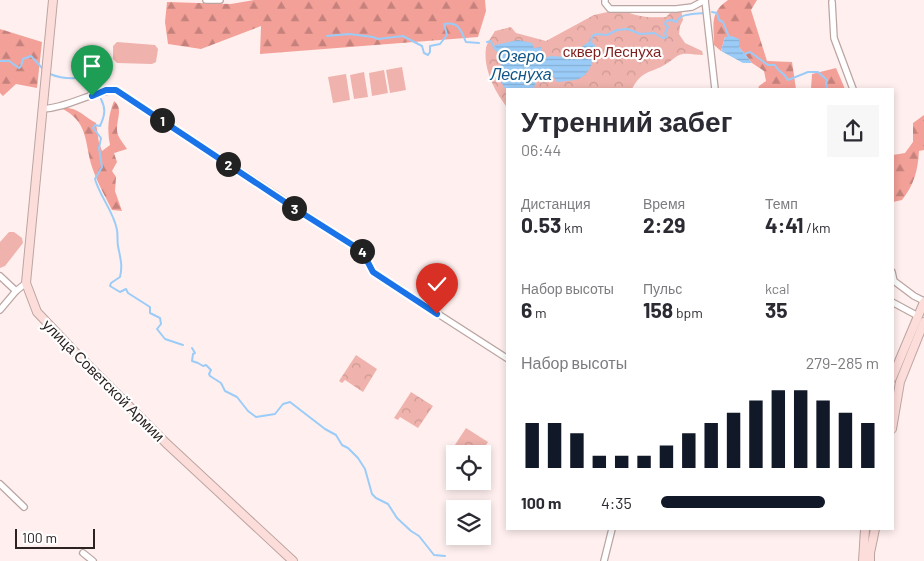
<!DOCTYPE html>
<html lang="ru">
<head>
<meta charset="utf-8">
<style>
  :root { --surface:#fff; --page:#f7f7f7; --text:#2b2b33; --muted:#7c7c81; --accent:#111827 }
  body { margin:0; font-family:Barlow,sans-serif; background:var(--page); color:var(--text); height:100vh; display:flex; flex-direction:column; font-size:19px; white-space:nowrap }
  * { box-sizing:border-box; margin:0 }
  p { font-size:16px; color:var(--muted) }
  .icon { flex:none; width:28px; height:28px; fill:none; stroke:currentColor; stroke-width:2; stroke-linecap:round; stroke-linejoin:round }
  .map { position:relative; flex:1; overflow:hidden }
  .details { position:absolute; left:506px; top:88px; width:388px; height:442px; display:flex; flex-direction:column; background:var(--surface); border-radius:0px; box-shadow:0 2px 8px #0003 }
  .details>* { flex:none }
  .buttons { position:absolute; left:446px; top:445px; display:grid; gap:10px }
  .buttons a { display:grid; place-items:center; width:45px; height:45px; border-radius:0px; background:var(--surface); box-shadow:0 2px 8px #0003; font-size:25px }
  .scale { position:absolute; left:15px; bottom:12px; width:80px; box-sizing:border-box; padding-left:5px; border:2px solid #2b2221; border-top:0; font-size:14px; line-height:18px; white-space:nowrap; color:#2b2221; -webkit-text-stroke:4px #fff; paint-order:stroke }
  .pin { position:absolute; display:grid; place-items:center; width:42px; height:42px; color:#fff; margin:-51px -21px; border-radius:50% 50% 50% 0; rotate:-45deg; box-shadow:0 0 5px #0007 }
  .pin .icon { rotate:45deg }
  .km { position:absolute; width:25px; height:25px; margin:-12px; border-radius:50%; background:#222; color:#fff; font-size:14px; line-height:25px; text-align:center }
  .round { display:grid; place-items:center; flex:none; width:52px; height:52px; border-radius:0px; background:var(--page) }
  .head { display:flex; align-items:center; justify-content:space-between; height:85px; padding:0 15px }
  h1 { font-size:28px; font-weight:700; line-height:38px }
  .metrics { display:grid; grid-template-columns:repeat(3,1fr); gap:8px; height:85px; padding:5px 15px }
  .metrics div { display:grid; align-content:center }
  .metrics b { font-size:21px; font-weight:700 }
  .metrics small { font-size:14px; font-weight:400 }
  .metrics p { font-size:14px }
  .chart { height:140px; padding:10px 15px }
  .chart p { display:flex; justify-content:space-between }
  .chart svg { width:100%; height:90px; margin-top:5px; stroke:var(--accent); stroke-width:6 }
  ul { padding:0 15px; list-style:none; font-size:16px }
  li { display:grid; grid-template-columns:80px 60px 1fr; align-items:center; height:38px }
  li i { height:12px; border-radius:6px; background:var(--accent) }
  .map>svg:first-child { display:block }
</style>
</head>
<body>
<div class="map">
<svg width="924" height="561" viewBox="0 0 924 561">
  <defs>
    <pattern id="forest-firs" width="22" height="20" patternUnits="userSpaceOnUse" patternTransform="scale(1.25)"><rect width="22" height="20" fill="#f3a098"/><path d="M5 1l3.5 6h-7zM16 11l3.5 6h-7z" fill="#c5827c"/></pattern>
    <pattern id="park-crowns" width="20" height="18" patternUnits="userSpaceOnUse" patternTransform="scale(1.25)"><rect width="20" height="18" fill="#efb2ac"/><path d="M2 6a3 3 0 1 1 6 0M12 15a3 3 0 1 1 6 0" fill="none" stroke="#cd9994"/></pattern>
    <pattern id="water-rules" width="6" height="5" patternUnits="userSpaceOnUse" patternTransform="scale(1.25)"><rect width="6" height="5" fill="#9bccf8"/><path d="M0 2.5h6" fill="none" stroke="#86afd4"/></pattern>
  </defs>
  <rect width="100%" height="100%" fill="#fff0ef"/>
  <!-- forest -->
  <g fill="url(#forest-firs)">
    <path d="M254,0H485L486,11L478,37L260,54L261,26L201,49L168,44L165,22L167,2L231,4Z"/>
    <path d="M728,0H757L751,10L767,61L792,62L796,89H758L759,86L766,81L764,71L752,63L739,47L725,37L721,51L714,45C714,25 709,13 728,0Z"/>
    <path d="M0,29L42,42L37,88L16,84L3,96L0,93Z"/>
    <path d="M836,68L845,89H811L812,74Z"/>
    <path d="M114,101C125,110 114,122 118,135C120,140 124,144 127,149L114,153L117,162L112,171L116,177L115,191L122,211L112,210C105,196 97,182 92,167C84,141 89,122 61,108C77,106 83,116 96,123L99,143L102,151L110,145C107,129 108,116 114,101Z"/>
    <path d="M924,115V150L919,151C918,170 914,185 902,200L893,202V155L905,153L913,142V123Z"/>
  </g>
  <!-- park -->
  <g fill="url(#park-crowns)">
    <path d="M621,9C636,17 648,18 666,17L672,11L681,10L683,20L680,26L679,34L685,43L702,51L703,55C696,55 689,53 683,54C676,55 672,61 666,64C650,74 643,69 632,89H508L507,107C495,92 483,69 486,48C487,43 492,36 495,31L511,27L516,33L546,41L594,15Z"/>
    <path d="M356,355L377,369L363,392L345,380L342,383L339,381Z"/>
    <path d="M411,392L433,406L418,428L400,417L398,420L394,418Z"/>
    <path d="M466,428L488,442L480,454L455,453L453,456L449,454Z"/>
  </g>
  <!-- pitch -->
  <g fill="#efb2ac">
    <path d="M117,42L155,45L158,49L156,62L152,64L117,63L113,59V46Z"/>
    <path d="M402,67L406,90L390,93L386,70Z"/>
    <path d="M384,70L388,93L372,96L369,73Z"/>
    <path d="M364,72L368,97L354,99L350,75Z"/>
    <path d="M346,74L350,100L333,103L328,77Z"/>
    <path d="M9,232H14L22,238L23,243L5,266L0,268V242Z"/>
  </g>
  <!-- water -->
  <g fill="url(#water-rules)">
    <path d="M732,36L739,39V47L752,63H743L721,51L725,37Z"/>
    <path d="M518,40L532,43L534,48L541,47L543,58L551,56L567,57L590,41L595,45C596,51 595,55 593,61C585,82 576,80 557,82L553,76L545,73L536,79L534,89H508L507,92L500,80L501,56L493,48L495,45Z"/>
  </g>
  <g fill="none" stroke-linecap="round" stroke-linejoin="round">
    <!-- stream -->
    <g stroke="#9bccf8" stroke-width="2">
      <path d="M712,12L717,13L719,20L723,22L729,37"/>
      <path d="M327,36L349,34L373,37L378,39L403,36L422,46L424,53L428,55L430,52V46L440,44L447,35L444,24C459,21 461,31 466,42L479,43"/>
      <path d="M487,42L491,41L492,44L495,48"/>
      <path d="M591,42L592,36L597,34L607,35L617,30L628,29L640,34L654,33L663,38L667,37L665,33L668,27L665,24L666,21L672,20L676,22C681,13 694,14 704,13"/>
      <path d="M744,54L750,52L768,65H775C778,73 784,71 788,80L808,72H818L827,80L826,84L827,89"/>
      <path d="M0,61H9L19,68L21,66L23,59L31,56L42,68"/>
      <path d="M50,74C67,81 81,78 99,75"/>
      <path d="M83,78L90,82L96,91"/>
      <path d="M101,99C106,109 105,115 100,126L95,125L93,128L101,138L99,148L102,167L95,179C100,197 114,212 117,230C118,235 117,241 118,246C120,257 123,265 120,277L111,283L110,286L120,292L126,289L128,293L150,307V313L160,318L161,324L157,329L165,339L183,345"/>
      <path d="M192,348L195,353L193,354L192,361L198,363L203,366L206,365L211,370L209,374L210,376L221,383L225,391L237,397L248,411L256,417L275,414L283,404L290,402L325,429L336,435L342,445L348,448L358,458L365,469L372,494L376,498L388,504L397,518L411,531L419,536L434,555L445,556"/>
    </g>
    <!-- street casing -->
    <g stroke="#bba5a2" stroke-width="8">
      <g id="street">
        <path d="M206,0H220"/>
        <path d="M605,0V3L610,9H676L692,7L705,0"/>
        <path d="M705,0L715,89"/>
        <path d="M832,2L834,38L853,89"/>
        <path d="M42,109C68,108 92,91 116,90L362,251L373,272L508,359"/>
        <path d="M892,272L894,281L914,296L924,301"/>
        <path d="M0,276L16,291"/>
        <path d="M892,302L918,316"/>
        <path d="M0,310L16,291L26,283"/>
        <path d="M0,484L24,507"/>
        <path d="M83,553L93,561"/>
        <path d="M604,561L612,529"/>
      </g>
    </g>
    <!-- secondary casing -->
    <g stroke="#bba5a2" stroke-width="10">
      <g id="secondary">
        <path d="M53,0L26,283L37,312L73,350L166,443L293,561"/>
        <path d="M892,378L924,302"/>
        <path d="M892,429L900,382L924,322"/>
        <path d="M863,561L865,529"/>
        <path d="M870,561V553L875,529"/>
      </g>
    </g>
    <!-- street -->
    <use href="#street" stroke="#fff" stroke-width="5.5"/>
    <!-- secondary -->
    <use href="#secondary" stroke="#fdddda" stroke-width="8"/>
  </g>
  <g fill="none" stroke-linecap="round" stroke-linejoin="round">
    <!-- route casing -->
    <g stroke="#fff" stroke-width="10">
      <path id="route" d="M92,96L106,90H116L294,208L362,251L373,272L437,314"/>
    </g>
    <!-- route -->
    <use href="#route" stroke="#1a73e8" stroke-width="6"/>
  </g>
  <g text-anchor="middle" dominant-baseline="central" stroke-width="4.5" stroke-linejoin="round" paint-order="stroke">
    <!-- park labels -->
    <g font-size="15" fill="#7e1e1d" stroke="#fff">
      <text x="612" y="51">сквер Леснуха</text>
    </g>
    <!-- street labels -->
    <g font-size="15" fill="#2b2221" stroke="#fff">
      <text transform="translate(104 380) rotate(45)">улица Советской Армии</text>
    </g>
    <!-- water labels -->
    <g font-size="16" font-style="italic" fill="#105688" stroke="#fff">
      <text x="521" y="55">Озеро<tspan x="521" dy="18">Леснуха</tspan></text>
    </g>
  </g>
</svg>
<div class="buttons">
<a><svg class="icon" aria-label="locate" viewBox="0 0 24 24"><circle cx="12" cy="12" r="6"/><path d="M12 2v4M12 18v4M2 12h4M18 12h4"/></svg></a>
<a><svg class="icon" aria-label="layers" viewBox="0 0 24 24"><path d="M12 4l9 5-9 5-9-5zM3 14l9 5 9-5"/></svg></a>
</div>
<div class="scale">100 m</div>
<div class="pin" style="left:92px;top:96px;background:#1e9e55"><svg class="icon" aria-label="arrive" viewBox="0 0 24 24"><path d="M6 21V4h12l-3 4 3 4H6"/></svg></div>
<div class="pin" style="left:437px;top:314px;background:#d93025"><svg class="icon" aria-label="check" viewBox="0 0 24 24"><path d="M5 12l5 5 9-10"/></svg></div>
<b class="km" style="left:162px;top:120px">1</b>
<b class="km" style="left:228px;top:164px">2</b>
<b class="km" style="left:294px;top:208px">3</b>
<b class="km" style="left:362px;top:251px">4</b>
<section class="details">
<div class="head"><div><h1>Утренний забег</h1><p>06:44</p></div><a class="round"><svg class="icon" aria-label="share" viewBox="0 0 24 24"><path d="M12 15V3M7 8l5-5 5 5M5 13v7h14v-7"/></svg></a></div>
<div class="metrics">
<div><p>Дистанция</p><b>0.53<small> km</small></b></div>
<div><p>Время</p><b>2:29</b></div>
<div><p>Темп</p><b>4:41<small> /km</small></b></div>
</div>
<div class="metrics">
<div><p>Набор высоты</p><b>6<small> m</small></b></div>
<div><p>Пульс</p><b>158<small> bpm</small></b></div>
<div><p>kcal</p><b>35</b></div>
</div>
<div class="chart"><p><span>Набор высоты</span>279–285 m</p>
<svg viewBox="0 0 160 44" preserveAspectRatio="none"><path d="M5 44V22M15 44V22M25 44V27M35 44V38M45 44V38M55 44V38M65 44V33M75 44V27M85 44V22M95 44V17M105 44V11M115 44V6M125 44V6M135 44V11M145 44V17M155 44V22"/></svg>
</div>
<ul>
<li><b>100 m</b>4:35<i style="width:75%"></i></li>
</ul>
</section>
</div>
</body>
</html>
